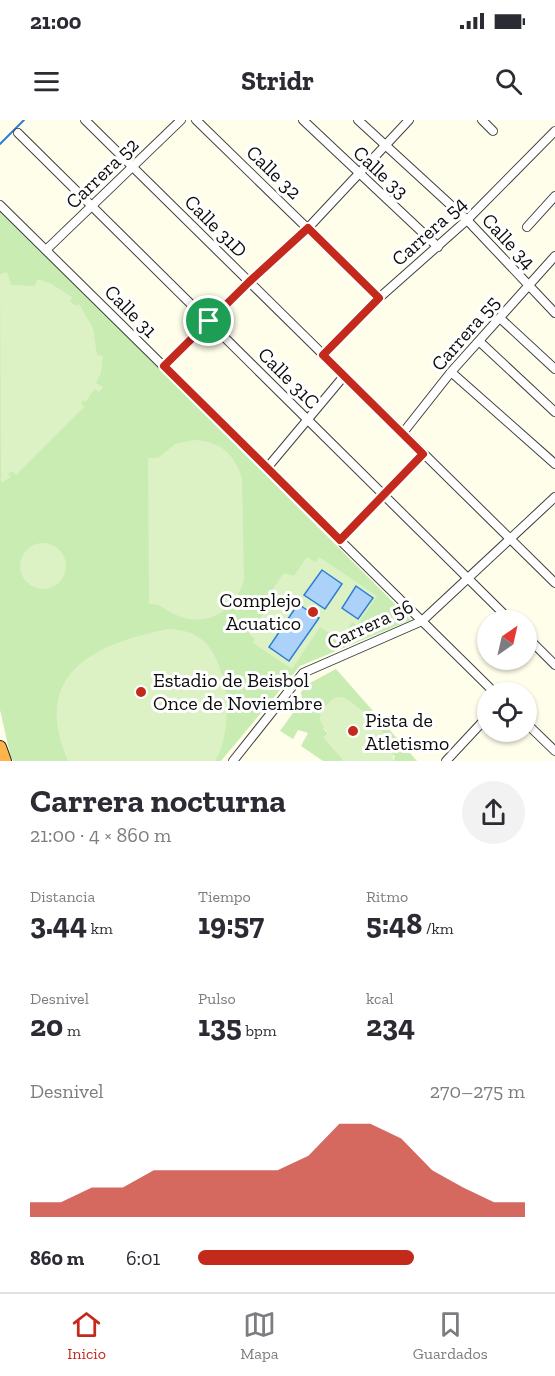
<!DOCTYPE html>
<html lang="es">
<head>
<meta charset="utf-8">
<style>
  :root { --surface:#fff; --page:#f2f2f3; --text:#2b2b33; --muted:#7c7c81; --line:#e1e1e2; --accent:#c42a1c }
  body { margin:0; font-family:"Zilla Slab",serif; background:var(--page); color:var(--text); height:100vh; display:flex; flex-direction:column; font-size:22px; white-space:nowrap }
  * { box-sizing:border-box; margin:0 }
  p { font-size:20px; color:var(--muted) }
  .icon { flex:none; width:33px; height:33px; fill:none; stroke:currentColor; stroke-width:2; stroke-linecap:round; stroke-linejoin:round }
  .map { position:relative; height:641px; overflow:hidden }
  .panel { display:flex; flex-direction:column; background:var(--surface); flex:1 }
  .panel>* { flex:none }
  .needle { width:39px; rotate:34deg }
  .fabs { position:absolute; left:477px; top:490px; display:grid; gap:12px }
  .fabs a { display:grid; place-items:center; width:60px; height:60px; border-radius:50%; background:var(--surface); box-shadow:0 2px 4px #0004; font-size:30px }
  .pin { position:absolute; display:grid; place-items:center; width:51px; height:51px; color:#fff; margin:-26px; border:3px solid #fff; border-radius:50%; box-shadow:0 2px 6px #0007 }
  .round { display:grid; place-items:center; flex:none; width:63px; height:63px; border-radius:32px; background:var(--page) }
  .overview { display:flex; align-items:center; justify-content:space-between; height:102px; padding:0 30px }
  h1 { font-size:33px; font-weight:700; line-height:45px }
  .metrics { display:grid; grid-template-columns:repeat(3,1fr); gap:9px; height:102px; padding:6px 30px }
  .metrics div { display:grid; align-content:center }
  .metrics b { font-size:30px; font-weight:700 }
  .metrics small { font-size:16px; font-weight:400 }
  .metrics p { font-size:16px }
  .chart { height:168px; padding:12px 30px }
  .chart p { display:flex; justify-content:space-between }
  .chart svg { width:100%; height:108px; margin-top:6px; fill:var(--accent); opacity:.7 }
  ul { padding:0 30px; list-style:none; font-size:20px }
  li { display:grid; grid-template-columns:96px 72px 1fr; align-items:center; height:45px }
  li i { height:15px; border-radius:8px; background:var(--accent) }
  .status { display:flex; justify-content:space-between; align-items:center; height:42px; padding:0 30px; background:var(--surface); direction:ltr }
  .status svg { height:16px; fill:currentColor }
  header { display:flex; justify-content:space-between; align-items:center; height:78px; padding:0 30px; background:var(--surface); font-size:27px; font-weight:700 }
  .tabs { display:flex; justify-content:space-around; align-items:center; height:84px; border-top:2px solid var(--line); background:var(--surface); font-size:16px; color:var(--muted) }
  .tabs a { display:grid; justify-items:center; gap:3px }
  .tabs .selected { color:var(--accent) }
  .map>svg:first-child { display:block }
</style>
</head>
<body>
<div class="status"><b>21:00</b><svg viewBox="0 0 49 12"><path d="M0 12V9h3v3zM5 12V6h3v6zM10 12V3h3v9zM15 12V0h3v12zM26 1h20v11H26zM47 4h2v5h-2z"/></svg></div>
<header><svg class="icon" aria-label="menu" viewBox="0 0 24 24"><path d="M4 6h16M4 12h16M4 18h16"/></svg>Stridr<svg class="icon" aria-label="search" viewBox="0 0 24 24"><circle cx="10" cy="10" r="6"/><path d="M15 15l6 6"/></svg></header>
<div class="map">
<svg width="555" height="641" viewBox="0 0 555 641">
  <rect width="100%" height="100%" fill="#fffeeb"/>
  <!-- green -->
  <g fill="#c8ecb2">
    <path d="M0,89L411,500L300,546L221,641H13L10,634L0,590Z"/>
    <path d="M336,549L417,641H393L395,636L323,608L328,614L324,617L344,641H323L301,626L308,613L298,610L293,619L280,611L298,586L304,584L309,586L312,583L302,578L301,572L310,563Z"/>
  </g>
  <!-- pitch -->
  <g fill="#dcf2c4">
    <path d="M7,152L11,165L35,166L37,159L50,163L72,177L70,181L76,186L79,184L93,208L97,235L103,236L101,253L96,263L103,267L99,272L94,269L86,282L84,280L81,283L84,287L16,355L12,351L8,354L11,357L1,363L0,154Z"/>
    <path d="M193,320C220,321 234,333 242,358L244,460C235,492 205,509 174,494C163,489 161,483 149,484L148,338H158L175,324Z"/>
    <circle cx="43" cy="446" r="23"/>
    <path d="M307,437L316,442L319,437L377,476L357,505L352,502L340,520L320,507L292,549L253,523L255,519L249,514L263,494L258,490L284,453L294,456Z"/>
    <path d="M168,509C180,510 190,511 200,518C230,540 234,611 215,641H68C30,554 93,524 168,509Z"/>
    <path d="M343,577C360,586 398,621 393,641H344L323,617L328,614L320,601L321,590L334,578Z"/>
  </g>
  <!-- water -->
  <g fill="#acd2fa" stroke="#2e7dd5" stroke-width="1.5">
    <path d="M322,450L342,464L325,489L304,475Z"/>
    <path d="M356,466L373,478L358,499L342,488Z"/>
    <path d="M298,484L319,498L289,541L269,527Z"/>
  </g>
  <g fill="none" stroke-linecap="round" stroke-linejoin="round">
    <!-- stream -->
    <path stroke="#2e7dd5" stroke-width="2" d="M0,24L24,0"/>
    <!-- minor casing -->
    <g stroke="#3f3f3f" stroke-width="10">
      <g id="minor">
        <path d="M85,0L555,463"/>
        <path d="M196,0L379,178"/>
        <path d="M303,0L438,127"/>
        <path d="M358,0L467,100L555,193"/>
        <path d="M482,0L493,11"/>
        <path d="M18,13L511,501"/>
        <path d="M0,85L495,573"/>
        <path d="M527,107L555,76"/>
        <path d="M46,130L181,0"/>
        <path d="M501,199L555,249"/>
        <path d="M480,222L555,292"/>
        <path d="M323,235L379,178L467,100L555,11"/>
        <path d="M164,246L249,162L308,108L409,0"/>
        <path d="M451,252L555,344"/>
        <path d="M402,314L451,252L555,136"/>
        <path d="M267,348L344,256"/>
        <path d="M340,420L423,334"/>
        <path d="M526,516L555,545"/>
        <path d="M526,603L555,631"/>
        <path d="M233,641L303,553L422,501L555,377"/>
        <path d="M446,641L488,596"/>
      </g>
    </g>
    <!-- highway casing -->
    <g stroke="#1d1d1d" stroke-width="14">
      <path id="highway" d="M0,627L5,641"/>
    </g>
    <!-- minor -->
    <use href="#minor" stroke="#fff" stroke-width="8"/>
    <!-- highway -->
    <use href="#highway" stroke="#feb44a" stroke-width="12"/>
  </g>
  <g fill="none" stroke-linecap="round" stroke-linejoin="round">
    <!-- route casing -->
    <g stroke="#fff" stroke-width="12">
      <path id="route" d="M308,108L379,178L323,235L423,334L340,420L164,246L249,162Z"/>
    </g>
    <!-- route -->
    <use href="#route" stroke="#c42a1c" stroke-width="8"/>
  </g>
  <!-- markers -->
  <g fill="#c42a1c" stroke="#fff" stroke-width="2">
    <circle cx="313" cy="492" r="6"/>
    <circle cx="141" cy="572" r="6"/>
    <circle cx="353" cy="611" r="6"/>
  </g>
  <g text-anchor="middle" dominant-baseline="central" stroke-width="6" stroke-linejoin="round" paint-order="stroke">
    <!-- street labels -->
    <g font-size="20" fill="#0c0c0c" stroke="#fff">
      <text transform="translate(274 52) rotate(44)">Calle 32</text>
      <text transform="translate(381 52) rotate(43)">Calle 33</text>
      <text transform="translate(102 53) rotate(-44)">Carrera 52</text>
      <text transform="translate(216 106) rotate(45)">Calle 31D</text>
      <text transform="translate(429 111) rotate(-42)">Carrera 54</text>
      <text transform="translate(509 121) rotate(47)">Calle 34</text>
      <text transform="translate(131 191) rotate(45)">Calle 31</text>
      <text transform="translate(465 213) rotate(-49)">Carrera 55</text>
      <text transform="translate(289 258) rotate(45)">Calle 31C</text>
      <text transform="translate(370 504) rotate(-25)">Carrera 56</text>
    </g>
    <!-- poi labels -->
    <g font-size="20" fill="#0c0c0c" stroke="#fff" text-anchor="start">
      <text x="301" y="480" text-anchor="end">Complejo<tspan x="301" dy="23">Acuatico</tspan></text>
      <text x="153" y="560">Estadio de Beisbol<tspan x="153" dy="23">Once de Noviembre</tspan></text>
      <text x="365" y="600">Pista de<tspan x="365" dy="23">Atletismo</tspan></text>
    </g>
  </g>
</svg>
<div class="fabs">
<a><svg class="needle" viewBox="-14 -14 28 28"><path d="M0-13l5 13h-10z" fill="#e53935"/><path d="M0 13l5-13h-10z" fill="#7c7c81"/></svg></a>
<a><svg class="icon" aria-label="locate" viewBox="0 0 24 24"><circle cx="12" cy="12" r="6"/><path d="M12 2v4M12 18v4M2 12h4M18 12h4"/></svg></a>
</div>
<div class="pin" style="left:209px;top:201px;background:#1e9e55"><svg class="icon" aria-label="arrive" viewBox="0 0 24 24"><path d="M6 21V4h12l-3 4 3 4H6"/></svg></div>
</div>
<section class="panel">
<div class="overview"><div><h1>Carrera nocturna</h1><p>21:00 · 4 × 860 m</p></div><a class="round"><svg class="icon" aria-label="share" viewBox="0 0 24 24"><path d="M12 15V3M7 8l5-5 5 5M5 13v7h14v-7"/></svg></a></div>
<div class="metrics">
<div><p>Distancia</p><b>3.44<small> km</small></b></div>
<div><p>Tiempo</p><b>19:57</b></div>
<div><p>Ritmo</p><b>5:48<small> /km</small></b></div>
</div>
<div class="metrics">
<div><p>Desnivel</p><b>20<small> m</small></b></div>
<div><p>Pulso</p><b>135<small> bpm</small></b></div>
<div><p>kcal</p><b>234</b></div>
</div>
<div class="chart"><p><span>Desnivel</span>270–275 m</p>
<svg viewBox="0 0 160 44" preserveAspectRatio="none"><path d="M0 44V38L10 38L20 32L30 32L40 25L50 25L60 25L70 25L80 25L90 19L100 6L110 6L120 12L130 25L140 32L150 38L160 38V44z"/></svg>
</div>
<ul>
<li><b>860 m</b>6:01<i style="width:66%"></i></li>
</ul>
</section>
<nav class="tabs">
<a class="selected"><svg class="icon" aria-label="home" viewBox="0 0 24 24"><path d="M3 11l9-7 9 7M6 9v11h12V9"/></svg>Inicio</a>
<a><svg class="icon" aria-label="map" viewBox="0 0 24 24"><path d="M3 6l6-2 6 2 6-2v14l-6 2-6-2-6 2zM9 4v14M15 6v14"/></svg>Mapa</a>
<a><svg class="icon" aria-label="saved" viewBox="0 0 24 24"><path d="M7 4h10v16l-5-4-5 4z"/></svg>Guardados</a>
</nav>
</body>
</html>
